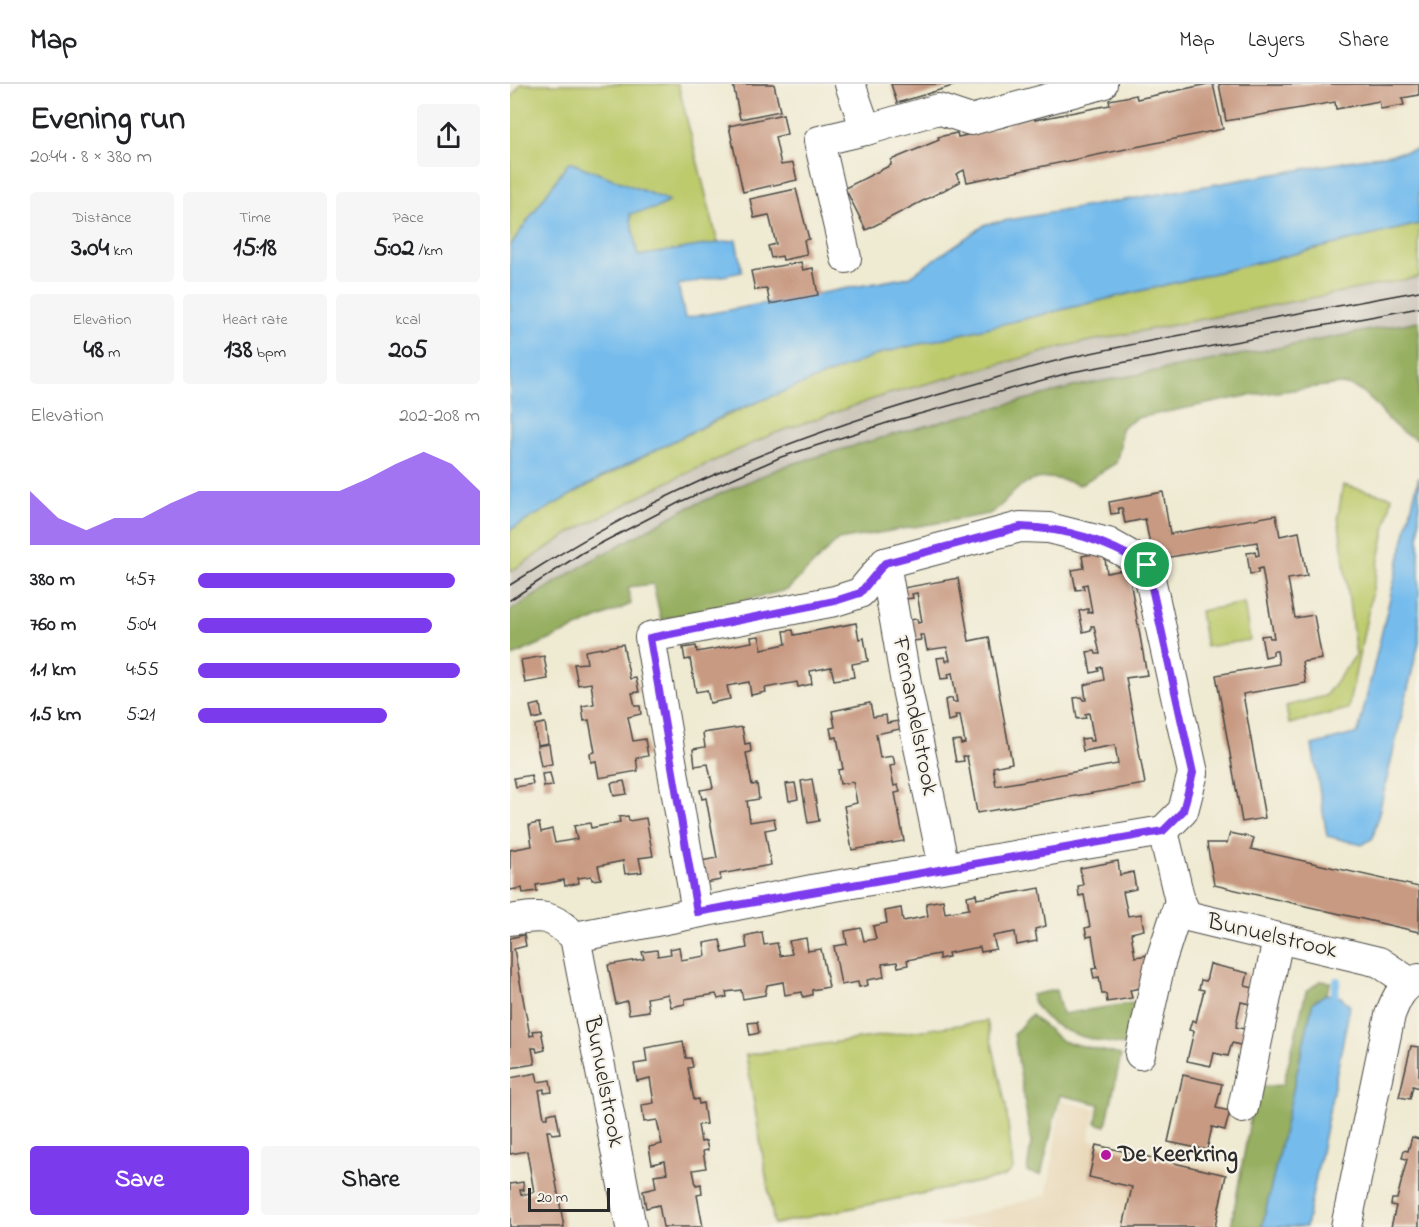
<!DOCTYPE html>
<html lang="en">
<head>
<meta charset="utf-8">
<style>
  :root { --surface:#fff; --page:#f6f6f6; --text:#202124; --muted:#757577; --line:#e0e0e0; --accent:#7c3aed }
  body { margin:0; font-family:"Indie Flower",sans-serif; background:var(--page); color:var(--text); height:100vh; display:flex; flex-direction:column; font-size:22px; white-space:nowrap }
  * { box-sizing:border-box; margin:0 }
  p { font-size:20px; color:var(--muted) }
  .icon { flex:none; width:33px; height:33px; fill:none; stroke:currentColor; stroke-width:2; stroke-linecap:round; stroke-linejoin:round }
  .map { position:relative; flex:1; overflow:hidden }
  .drawer { display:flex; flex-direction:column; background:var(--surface); width:510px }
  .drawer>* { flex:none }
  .scale { position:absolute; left:18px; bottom:15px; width:82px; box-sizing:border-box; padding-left:6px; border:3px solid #2b2b2b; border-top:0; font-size:16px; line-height:21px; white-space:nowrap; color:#2b2b2b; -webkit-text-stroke:4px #f7f3e8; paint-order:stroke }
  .pin { position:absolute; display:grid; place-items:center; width:51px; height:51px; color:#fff; margin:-26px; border:3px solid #fff; border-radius:50%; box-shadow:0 2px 6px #0007 }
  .round { display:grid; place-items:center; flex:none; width:63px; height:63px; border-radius:6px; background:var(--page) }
  .summary { display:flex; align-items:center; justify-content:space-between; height:102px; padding:0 30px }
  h1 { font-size:33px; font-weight:800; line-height:45px }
  .metrics { display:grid; grid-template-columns:repeat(3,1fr); gap:9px; height:102px; padding:6px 30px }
  .metrics div { display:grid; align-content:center; border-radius:6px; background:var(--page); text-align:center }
  .metrics b { font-size:26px; font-weight:800 }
  .metrics small { font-size:16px; font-weight:400 }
  .metrics p { font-size:16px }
  .chart { height:168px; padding:12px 30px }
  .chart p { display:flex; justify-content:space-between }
  .chart svg { width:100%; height:108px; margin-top:6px; fill:var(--accent); opacity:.7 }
  .cta { display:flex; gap:12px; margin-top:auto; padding:12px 30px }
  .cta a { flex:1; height:69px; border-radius:6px; background:var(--accent); color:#fff; font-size:24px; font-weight:800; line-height:69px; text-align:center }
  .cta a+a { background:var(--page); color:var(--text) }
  ul { padding:0 30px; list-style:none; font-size:20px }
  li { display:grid; grid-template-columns:96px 72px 1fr; align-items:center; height:45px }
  li i { height:15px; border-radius:8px; background:var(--accent) }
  header { display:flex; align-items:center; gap:36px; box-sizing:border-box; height:84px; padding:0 30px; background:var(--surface); border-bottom:2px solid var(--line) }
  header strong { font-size:28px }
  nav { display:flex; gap:33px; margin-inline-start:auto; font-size:21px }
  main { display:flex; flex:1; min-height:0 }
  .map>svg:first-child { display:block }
</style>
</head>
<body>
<header>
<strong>Map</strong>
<nav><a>Map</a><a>Layers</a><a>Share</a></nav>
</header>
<main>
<section class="drawer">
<div class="summary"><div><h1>Evening run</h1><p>20:44 · 8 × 380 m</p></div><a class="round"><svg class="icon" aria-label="share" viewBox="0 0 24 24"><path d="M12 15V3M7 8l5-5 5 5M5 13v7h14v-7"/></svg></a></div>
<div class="metrics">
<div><p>Distance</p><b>3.04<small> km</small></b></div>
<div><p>Time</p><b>15:18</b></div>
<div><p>Pace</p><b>5:02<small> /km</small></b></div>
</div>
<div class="metrics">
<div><p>Elevation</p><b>48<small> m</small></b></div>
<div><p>Heart rate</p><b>138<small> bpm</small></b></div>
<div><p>kcal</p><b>205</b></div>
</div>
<div class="chart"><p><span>Elevation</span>202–208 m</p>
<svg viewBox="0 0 160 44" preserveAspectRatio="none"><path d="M0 44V22L10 33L20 38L30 33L40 33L50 27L60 22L70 22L80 22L90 22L100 22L110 22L120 17L130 11L140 6L150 11L160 22V44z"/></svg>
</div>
<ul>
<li><b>380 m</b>4:57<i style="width:91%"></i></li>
<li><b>760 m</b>5:04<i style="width:83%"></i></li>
<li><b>1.1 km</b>4:55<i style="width:93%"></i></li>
<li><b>1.5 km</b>5:21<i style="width:67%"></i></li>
</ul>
<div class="cta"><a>Save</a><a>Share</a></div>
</section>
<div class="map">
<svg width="909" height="1143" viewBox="0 0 909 1143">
  <rect width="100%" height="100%" fill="#f7f3e8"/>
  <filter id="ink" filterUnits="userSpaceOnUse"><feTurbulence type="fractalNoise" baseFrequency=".0167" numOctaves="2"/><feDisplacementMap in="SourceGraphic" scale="12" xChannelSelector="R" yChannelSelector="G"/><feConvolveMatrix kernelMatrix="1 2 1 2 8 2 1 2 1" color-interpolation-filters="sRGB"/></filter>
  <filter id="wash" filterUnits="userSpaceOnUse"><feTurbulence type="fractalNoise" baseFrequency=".008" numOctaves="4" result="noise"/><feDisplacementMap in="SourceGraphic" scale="24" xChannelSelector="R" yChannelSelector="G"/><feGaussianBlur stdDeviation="1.35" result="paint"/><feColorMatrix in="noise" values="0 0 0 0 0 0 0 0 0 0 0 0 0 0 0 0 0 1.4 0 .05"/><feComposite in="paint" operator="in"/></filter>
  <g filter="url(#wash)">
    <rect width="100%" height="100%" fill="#efead2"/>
    <!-- built -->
    <path fill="#e9d9ba" d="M551,1017L586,1025L579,1056L719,1087L706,1143H429L430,1140L537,1111Z"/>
    <!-- industrial -->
    <path fill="#c9c3b8" d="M909,193V237L567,302L385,350L275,382L175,425L79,478L0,527V488L62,448L162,396L263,350L375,311L560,261Z"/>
    <!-- green -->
    <g fill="#bdcb6d" stroke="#747b4c" stroke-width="1.5">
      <path d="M11,0H168L208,159L127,172L120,130L147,124L159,117L59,78L0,162V15Z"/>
      <path d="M909,140V193L560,261L375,311L263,350L162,396L62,448L0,488V446C119,375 242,315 372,269Z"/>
      <path d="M833,401L882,413L838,625L779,640L776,622L815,612L846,571L828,432Z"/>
      <path d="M734,519L740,556L696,563L690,527Z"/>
      <path d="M477,937L496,1022L503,1086L493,1093L264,1140L236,971Z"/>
    </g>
    <!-- forest -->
    <g fill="#96af60" stroke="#606d46" stroke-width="1.5">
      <path d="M909,237V356C869,343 868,303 830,300L736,312L627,334L611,344L610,363L606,379L570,401C545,393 524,388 504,408C495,417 490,424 479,430L328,456L277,506L151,536L143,500L118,503L121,520L0,573V527L79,478L175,425L275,382L385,350L567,302Z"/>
      <path d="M810,897L821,898L816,910L803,918L752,1143H721L746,1003L773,1001L796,908Z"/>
      <path d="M546,906L552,930L636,917L626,963C591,958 534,952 521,911Z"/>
      <path d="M521,931L552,957L611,971L596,1042L586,1039L589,1020L550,1011L531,1091L517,1088L521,1059L504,950Z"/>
    </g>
    <!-- water -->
    <g fill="#75bced" stroke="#50748c" stroke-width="1.5">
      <path d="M909,65V140L372,269L217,330L92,393L0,446V162L59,78L160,117L147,124L120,130L128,172L226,156L232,188L168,201L175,234L399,193L476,140Z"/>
      <path d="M909,392V558L863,754L852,761L817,752L802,661L848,649Z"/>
      <path d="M816,910L831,913L840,922L796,1143H752L803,918Z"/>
    </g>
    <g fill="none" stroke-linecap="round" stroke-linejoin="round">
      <!-- stream -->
      <path stroke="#75bced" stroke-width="8" d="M824,912L827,897"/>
    </g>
    <g id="blocks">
      <!-- building -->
      <g fill="#c89a82">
        <path d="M223,0H264L270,27L230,35Z"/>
        <path d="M381,0H446V1L387,19Z"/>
        <path d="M698,0H703L713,45L457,98L454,86L446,90L450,98L356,146L335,104L381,81V76L429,56L428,53L447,49L448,53L498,42L497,38L524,32L525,36L600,21L599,16L626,11L627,15Z"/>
        <path d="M709,0H909V11L892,14L894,21L871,25L869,17L826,25L825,18L716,37Z"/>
        <path d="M273,30L277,50L265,53L271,81L283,79L287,96L233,108L219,42Z"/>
        <path d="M286,105L299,155L294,156L297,171L273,176L272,172L261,174L258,162L266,160L259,131L244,134L240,115Z"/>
        <path d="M291,178L293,186L303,184L308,211L260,220L257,205L245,206L241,187Z"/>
        <path d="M653,408L660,450L766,431L770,452L789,448L797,492L778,495L785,534L804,531L812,575L792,578L796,599L733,610L755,734L732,738L706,591L769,580L767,567H763V571L755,573L751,552L759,551L760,554H764L752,484L748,485V489L740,490L737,469L745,468L746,472L749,471L747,458L643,476L635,435L615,439L612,424H608L609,429L601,430L599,418Z"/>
        <path d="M594,468L597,489L618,485L637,591L616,594L635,700L467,729L457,672H453L454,677L446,678L442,657L450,656L451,660L455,659L450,631H445L446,635L438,637L435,616L442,614L443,618H447L442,589L438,590L439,594L431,595L427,574L435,573L436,577L440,576L437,563L417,566L414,551H410L411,556L403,557L399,536L407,535L408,539L412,538L407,509L402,510L403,514L395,515L393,504L448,494L459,557L479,553L502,679L483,683L486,702L608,680L605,661L573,667L571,655L579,654L580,657H584L579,629L575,630L576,634L567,635L564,614L572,613L573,616H576L574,601L594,596L592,583L588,584L589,587L581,589L577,568L585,567L586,570H590L584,542H581V546L573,548L571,537L569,527L578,525V529L582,528L577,500L573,501L574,505L566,506L562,486L574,484L572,472Z"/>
        <path d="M346,539L349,555L354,554L358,577L342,580L344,593L324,596L321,583L311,585L300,587L302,600L288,603L287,598L255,604L256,608L241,611L239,598L217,602L220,615L200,619L197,606L186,608L180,575L175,576L173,564L186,562L187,568L242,558L241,553L249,552L252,565L276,560L274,547L283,546L284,551Z"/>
        <path d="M113,560L120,595L126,594L129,608L122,609L125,622H130L131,630L118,633L123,657L135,655L138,672L126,674L128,687L89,694L86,677L81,678L80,669L85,668L79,636L74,637L72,622L84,620L81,599L68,601L64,580L77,579L75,567Z"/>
        <path d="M34,572L38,595L15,599L11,576Z"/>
        <path d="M360,619L363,633L376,631L377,639L388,637L390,645L366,650L370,674L383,672L385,681L380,682L384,702L388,701L390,708L385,709L394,757L342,766L334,722L347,719L343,698L330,700L328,686L333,685L327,653L322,654L320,644L325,643L322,627Z"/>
        <path d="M30,620L32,633L23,635L20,622Z"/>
        <path d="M35,639L38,659L27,661L25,641Z"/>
        <path d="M232,643L235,660L240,659L241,668L236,669L242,701L247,700L249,715L237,717L240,738L264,734L266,744L255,746L261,781L210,790L211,796L195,799L191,777L207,774L196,714L192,715L190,706L203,704L198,680L185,682L183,665L195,663L193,649Z"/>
        <path d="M39,660L42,680L31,682L27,662Z"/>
        <path d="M40,689L43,702L34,703L32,690Z"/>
        <path d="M21,691L23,700L6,703L4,694Z"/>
        <path d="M302,695L309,737L298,739L291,697Z"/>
        <path d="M114,697L117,710L104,712L101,699Z"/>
        <path d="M285,699L288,715L279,717L276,700Z"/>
        <path d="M118,732L119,737L136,734L143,772L129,774L132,788L115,790L113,777L88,782L91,795L82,796L81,792L68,794L69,799L55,802L54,796L39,799L26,801L27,807L13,809L12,804L0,806V766L22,762L19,741L29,739L31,748L42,745L45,759L67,755L64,742L80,739L81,744L110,738L109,733Z"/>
        <path d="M720,749L744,754L741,765L909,803V848L704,801L697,759H717Z"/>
        <path d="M608,777L610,791L623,788L626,805L613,808L618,832L631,830L634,846L621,849L625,873L638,871L630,904L620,906L622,914L597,918L596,910H592L589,893L584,894L582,885L587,884L582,852L577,853L575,844L580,843L574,811L569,812L568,802L573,801L570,784Z"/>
        <path d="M530,804L536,842L525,845L527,857L507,861L505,848L483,852L486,865L471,868L470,863L453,866L438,869L439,873L429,875V870L412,873L397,876L398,881L388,883L387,878L372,880L374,893L357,896L358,901L354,902L349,903L348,898L331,901L324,862L337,860L335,847L351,844L354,857L366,855L363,842L377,839L375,827L391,824L393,837L418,832L416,819L433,816L435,829L459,825L457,812L466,810L467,815Z"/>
        <path d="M252,848L254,861L267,859L270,872L282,870L279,857L296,854L298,867L311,865L319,903L302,906V911L293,913L292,908L275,911L273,898L257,901L255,911L233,915L231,906L216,908L217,913L208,915L206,910L175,915V920L161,923L158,910L137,914L139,927L119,930L117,917L106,920L98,881L134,875L132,868L147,866L148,872L161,870L160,865L169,863L171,876L196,872L194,859L210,856L213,869L237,864L235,852Z"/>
        <path d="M14,851L16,862L4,865L20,952L24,951L23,947L31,946L35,966L27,968L26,964H22L25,980L0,984V854Z"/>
        <path d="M700,880L738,889L735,902L748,905L744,921L731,918L728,931L726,943L738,946L734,962L722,959L718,972L704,969L701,982L677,977L684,947L679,946L682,936L686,938L694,906L689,905L691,896L696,897Z"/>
        <path d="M247,938L249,949L240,951L238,939Z"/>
        <path d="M173,957L176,974H181L183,983L178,984L184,1016L188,1015L189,1020L193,1019L196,1040L188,1041L191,1058L196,1057L198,1066L193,1067L196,1084L183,1086L186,1101L191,1100L192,1110L187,1111L193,1143H153L149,1121L136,1124L133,1107L146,1104L144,1091L157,1089L155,1077L142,1080L139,1063L152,1060L147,1036L134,1038L132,1021L144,1019L140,994L127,997L124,980L137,978L135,964Z"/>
        <path d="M901,962L909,963V1004L903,1002L900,1015L889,1013Z"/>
        <path d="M26,989L28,998L40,996L42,1008L34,1009V1005L29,1006L34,1034H38V1030L46,1028L50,1049L42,1050L41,1047H37L54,1143H0V1100L13,1098L14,1106H10L11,1111L24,1108L17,1067L0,1070V994Z"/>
        <path d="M673,991L712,1000L706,1024L720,1027L715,1046L702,1043L697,1066L658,1058Z"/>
        <path d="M902,1053L909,1055V1143H881L886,1122L881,1121L882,1115H887L897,1075L892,1074L894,1066L898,1067Z"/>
        <path d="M586,1061L716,1091L705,1143H613L622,1103L579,1093Z"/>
      </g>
    </g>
  </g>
  <g filter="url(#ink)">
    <use href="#blocks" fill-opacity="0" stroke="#484844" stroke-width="1.5"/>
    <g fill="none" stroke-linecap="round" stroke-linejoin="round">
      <!-- minor casing -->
      <g stroke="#484844" stroke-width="32">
        <g id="minor">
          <path d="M340,0L356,46L428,25L461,36L592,0"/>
          <path d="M336,174L309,57L356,46"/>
          <path d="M375,479L510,443L539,444L598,459L637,481L683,689L673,727L653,747"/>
          <path d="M375,479L397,605L434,783"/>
          <path d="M187,828L140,553L325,517L350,509L375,479"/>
          <path d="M0,836C33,831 40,830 65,853"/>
          <path d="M65,853L307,805L653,747L670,817L677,832L869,878L899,898"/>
          <path d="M65,853L121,1143"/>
          <path d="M630,970L650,879L670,817"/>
          <path d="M733,1024L768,855"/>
          <path d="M836,1143L880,931C886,915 892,901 909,895"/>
        </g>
      </g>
      <!-- minor -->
      <use href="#minor" stroke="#fff" stroke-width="30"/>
      <!-- tram -->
      <g stroke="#2b2b2b" stroke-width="1.5">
        <path d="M0,501C147,406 287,350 455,303C490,293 526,281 562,273C677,248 793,229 909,207"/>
        <path d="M0,516L72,469L172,417L271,373L380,338L562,288L909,224"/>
      </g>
    </g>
  </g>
  <g fill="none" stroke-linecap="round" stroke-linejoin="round" filter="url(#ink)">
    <!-- route casing -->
    <g stroke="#fff" stroke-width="12">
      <path id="route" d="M510,443C560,444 594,457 637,481L683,689L673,727L653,747L187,828L140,554L325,517L350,509L375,479Z"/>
    </g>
    <!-- route -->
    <use href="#route" stroke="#7c3aed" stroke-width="8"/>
  </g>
  <!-- markers -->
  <circle fill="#b5179e" stroke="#f7f3e8" stroke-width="2" cx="596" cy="1071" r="6"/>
  <g text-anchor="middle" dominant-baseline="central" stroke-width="4.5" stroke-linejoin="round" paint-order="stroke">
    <!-- street labels -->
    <g font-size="24" fill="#2b2b2b" stroke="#f7f3e8">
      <text transform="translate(404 632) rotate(79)">Fernandelstrook</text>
      <text transform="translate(762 853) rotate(13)">Bunuelstrook</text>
      <text transform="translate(93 998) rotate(79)">Bunuelstrook</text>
    </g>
    <!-- poi labels -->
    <g font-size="24" font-weight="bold" fill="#2b2b2b" stroke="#f7f3e8" text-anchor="start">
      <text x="608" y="1071">De Keerkring</text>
    </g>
  </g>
</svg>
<div class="scale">20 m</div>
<div class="pin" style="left:637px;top:481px;background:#1e9e55"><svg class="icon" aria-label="arrive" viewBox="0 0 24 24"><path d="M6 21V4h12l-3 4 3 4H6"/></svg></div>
</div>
</main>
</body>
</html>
